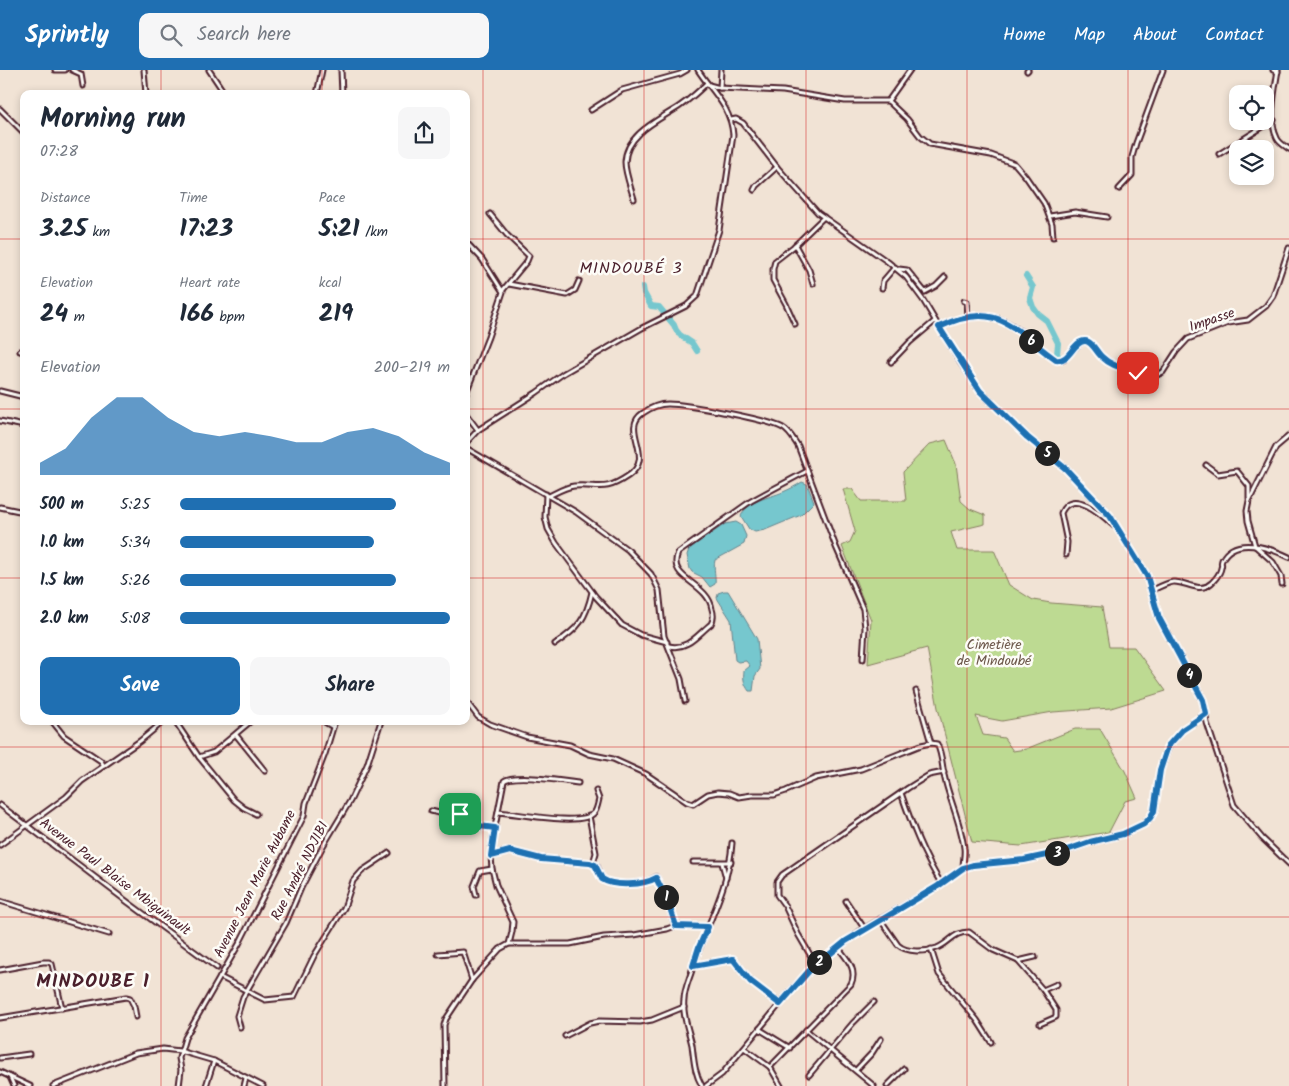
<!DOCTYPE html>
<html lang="en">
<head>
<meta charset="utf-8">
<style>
  :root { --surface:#fff; --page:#f6f6f7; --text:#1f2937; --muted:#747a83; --accent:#1f6fb2 }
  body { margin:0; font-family:Kalam,sans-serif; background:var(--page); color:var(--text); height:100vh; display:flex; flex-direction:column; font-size:19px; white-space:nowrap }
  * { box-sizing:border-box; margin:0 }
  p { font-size:16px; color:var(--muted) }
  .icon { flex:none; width:28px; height:28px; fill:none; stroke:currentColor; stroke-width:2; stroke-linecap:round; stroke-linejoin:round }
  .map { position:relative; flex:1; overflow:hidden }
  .panel { position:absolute; left:20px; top:20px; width:450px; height:635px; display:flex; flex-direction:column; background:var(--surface); border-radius:10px; box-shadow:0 2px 8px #0003 }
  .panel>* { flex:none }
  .controls { position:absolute; left:1229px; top:15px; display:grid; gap:10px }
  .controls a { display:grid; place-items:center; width:45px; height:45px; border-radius:10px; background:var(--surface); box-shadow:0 2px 8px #0003; font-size:25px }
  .pin { position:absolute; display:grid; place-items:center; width:42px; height:42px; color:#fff; margin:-21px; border-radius:10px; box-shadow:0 2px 8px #0006 }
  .km { position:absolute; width:25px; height:25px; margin:-12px; border-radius:50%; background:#222; color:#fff; font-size:14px; line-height:25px; text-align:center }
  .round { display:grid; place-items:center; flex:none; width:52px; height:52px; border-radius:10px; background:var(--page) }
  .head { display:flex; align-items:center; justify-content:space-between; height:85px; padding:0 20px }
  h1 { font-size:28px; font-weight:600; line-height:38px }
  .stats { display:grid; grid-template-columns:repeat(3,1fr); gap:8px; height:85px; padding:5px 20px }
  .stats div { display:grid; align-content:center }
  .stats b { font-size:25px; font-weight:600 }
  .stats small { font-size:14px; font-weight:400 }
  .stats p { font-size:14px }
  .chart { height:140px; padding:10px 20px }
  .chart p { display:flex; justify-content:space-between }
  .chart svg { width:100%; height:90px; margin-top:5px; fill:var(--accent); opacity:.7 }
  .button { display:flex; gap:10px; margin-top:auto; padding:10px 20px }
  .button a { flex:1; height:58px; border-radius:10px; background:var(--accent); color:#fff; font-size:20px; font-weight:600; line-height:58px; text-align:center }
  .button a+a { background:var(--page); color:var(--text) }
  ul { padding:0 20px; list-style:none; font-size:16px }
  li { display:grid; grid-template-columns:80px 60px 1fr; align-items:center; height:38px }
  li i { height:12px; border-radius:6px; background:var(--accent) }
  header { display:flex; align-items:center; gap:30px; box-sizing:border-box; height:70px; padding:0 25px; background:var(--accent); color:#fff }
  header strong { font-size:24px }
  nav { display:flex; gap:28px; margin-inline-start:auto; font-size:18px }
  .search { width:350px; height:45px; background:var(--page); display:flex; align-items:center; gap:12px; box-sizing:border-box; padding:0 18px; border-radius:10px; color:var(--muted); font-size:19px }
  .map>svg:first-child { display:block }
</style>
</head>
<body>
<header>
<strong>Sprintly</strong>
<div class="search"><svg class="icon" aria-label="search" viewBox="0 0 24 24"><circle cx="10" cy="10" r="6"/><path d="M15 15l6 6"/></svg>Search here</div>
<nav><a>Home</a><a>Map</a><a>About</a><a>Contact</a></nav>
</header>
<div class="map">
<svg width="1289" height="1016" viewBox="0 0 1289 1016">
  <rect width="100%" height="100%" fill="#f1e3d5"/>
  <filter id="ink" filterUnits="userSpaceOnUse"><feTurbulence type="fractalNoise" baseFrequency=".02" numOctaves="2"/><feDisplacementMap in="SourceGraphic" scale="10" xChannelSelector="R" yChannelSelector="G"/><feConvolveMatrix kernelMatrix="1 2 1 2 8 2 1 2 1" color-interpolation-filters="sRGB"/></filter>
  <g filter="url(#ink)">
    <!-- green -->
    <path fill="#bdda92" stroke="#847c5e" d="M946,370L956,394L961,431L970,439L985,445V454L951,462L957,480H994L1009,515L1033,530L1051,533L1102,537L1109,577H1134L1166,621L1111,638L1053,642L1002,651L976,646L983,665L1004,668L1013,681L1026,679L1075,659H1100L1125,701L1137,728L1125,731L1109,762L1021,776L972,772L938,638L927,578L868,594L871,550L842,476L850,472L855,461L843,419H852L861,431H906L903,402L930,374Z"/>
    <!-- water -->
    <g fill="#76c7ce" stroke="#64848d">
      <path d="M802,412L807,414L814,432L801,445L765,460L755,462L749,459L741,446C748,430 769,428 783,422C790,419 796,416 802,412Z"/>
      <path d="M736,452L741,455L746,466L744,474L715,490C713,499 716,506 715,514L710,517L702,507L692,502L690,499L687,485L689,479L725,454Z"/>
      <path d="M724,521H728L757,569L760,599L755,606L753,621H749C744,614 743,609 744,601L750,596L746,591L738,592L735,590L731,550L717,528L718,523Z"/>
    </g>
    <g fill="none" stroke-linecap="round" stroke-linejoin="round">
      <!-- river -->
      <g stroke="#76c7ce" stroke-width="6">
        <path d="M1026,206L1033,217L1030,228L1033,237L1038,244L1047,251L1058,273L1057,284L1061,290"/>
        <path d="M643,217L644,223L651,236L659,237L674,255L676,260L680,265L692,273L697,281"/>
      </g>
      <!-- minor casing -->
      <g stroke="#4a1f2b" stroke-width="7">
        <g id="minor">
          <path d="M55,0H65"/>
          <path d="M72,0L81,4L83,16"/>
          <path d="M144,0L146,24"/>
          <path d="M209,0L225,24"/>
          <path d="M341,0L342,24"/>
          <path d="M1273,0L1278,2"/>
          <path d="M1278,0C1275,19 1268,51 1277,68C1279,73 1285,76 1289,79"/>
          <path d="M1027,1L1028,0"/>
          <path d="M709,15L720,18L783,21L845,31H888L907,49L920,66L930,74L991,85L1015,94L1026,107L1044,133L1052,154L1053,167"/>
          <path d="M720,18L721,0"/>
          <path d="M317,24L322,0"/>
          <path d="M888,31L910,0"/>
          <path d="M0,39L24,63"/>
          <path d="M591,40L622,20L680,4L687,0"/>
          <path d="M731,50L736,49L743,53L777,97L818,143L888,192L906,207L923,230L960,292L980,321L1027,367L1066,399L1110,446L1147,506L1159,548L1203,630L1207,653L1234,735L1262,768L1289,794"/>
          <path d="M1219,84L1274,50"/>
          <path d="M1119,119L1132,105V87L1136,73L1163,0"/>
          <path d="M754,120L756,116L777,97"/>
          <path d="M634,129C631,118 625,103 625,92C626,63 661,49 680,36C690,29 699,21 707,13"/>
          <path d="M490,144L507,165L529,186L527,191L503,220"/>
          <path d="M1050,146L1075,142L1107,147"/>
          <path d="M466,172L482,189L503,222L488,267L466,323"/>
          <path d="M795,175L809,200L813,214"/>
          <path d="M899,199L907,200L925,222L936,216L945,207"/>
          <path d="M509,214L567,225L575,220L579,211"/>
          <path d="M882,218L883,211L895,197"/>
          <path d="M964,231L967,232L968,247"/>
          <path d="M795,254L786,234L773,210V199L775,191L793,177L824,147"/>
          <path d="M939,257C961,247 987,240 1010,254C1026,263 1040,279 1056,290L1064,289L1080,273L1085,271L1090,273L1103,288L1114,295L1145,305H1157L1163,302L1176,282L1188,269L1228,253L1248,250L1266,236L1273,226L1289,178"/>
          <path d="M20,281L24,282"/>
          <path d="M891,292L910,272L935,251"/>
          <path d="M0,321L24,327"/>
          <path d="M466,344L478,360"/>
          <path d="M0,351L24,356"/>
          <path d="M466,373L478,360L536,323L564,303L642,258L686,236L697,226L719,160L733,65C731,37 713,23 698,0"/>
          <path d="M466,378L576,442L628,480L651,504L659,520L664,566L681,609L685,631"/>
          <path d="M1206,395L1218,404L1237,401L1249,416V428"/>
          <path d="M546,424L545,447L548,459L556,473L596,527L622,555L641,565L667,572"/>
          <path d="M549,426C557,422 565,417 574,416C599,414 603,423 628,406C657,387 619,359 643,343C650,338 660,334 668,334C686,334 770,350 783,358C790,362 794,370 798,376L836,477L863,539L865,558L863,589"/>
          <path d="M0,437L24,442"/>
          <path d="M1066,485L1067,472L1061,443C1072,417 1103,446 1114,456"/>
          <path d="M1282,514L1281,506L1273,492L1255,476L1248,451L1247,441L1249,431L1276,377L1289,366"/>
          <path d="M1151,521C1157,518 1166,513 1173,512C1184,511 1196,521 1207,516C1213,513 1220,504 1221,498C1223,492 1220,496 1222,490C1234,465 1270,478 1289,487"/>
          <path d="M555,574C579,558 586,549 592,522"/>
          <path d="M669,576C688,580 697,565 711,554C714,549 714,545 712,539C708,512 666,509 678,483L751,431L807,401"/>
          <path d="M916,621L931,673"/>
          <path d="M466,631L478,647L490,654L527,667L570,675L589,684L613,689L646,704L687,732L693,734L708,724L718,722L729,723L739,727L752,725H774L786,721L816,708L861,699L921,675L931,673L937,674C942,684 942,694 944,705C949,729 961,753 964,778C965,784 963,791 963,798"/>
          <path d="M52,651L64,666L101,691L104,696"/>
          <path d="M175,651L199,687L234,730L244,738L256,744"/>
          <path d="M323,651L333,657"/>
          <path d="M236,665L265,701"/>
          <path d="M199,687L214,682L251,651"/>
          <path d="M901,723C912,755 923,785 941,813"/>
          <path d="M0,735L125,830L217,898"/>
          <path d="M431,741L447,745L460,744L479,756L495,758"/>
          <path d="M498,742C516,743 582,757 594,743C597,740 598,733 599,729L596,721"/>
          <path d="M589,746L596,783L593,793"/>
          <path d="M0,775L66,727L82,711L140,671L164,651"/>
          <path d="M491,786L510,781L541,789L590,793L597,796L602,809C614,817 644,815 656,807L668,832L675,856"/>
          <path d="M693,792H731"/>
          <path d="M722,793L726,808"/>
          <path d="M476,825L474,816L480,801L492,799"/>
          <path d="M0,831L109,864"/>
          <path d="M846,831L864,858"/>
          <path d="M880,849L898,875C907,883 926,882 937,878C951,872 953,862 969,862L993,880L1018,891L1043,920L1056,940V947L1040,954"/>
          <path d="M509,874L512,862L513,852L496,815L492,799L491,786L493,767L504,711C514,703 563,711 578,713"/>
          <path d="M931,879L939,904L977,950L991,972"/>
          <path d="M438,884L463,882L472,910"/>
          <path d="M1018,891L1035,887"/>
          <path d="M816,895L798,864L785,836L777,825V812L782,805L908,718L929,705L944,702"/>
          <path d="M693,896L733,889L750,911L780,934"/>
          <path d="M0,900L43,892H49L52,894L62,938"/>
          <path d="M220,907L265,930L294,927L314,886L344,838L353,811L362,801L389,783"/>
          <path d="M1043,920L1057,914"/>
          <path d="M0,948L126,927L130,928L134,936L136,947"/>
          <path d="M240,957L237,946L243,927L286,853L301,818L323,776L350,731L367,695L381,651"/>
          <path d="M759,959L790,978"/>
          <path d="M806,960L874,1016"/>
          <path d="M565,966L590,953L599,951L640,952L652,950L684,937"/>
          <path d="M744,978L770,997L781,1016"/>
          <path d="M0,988L29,984"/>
          <path d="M770,997L851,914C858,899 846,888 838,877"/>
          <path d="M856,1000L872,983L881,969"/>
          <path d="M0,1002L30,1016"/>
          <path d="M809,1005L853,953L874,932"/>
          <path d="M10,1007L14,1016"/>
          <path d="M53,1016L136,983L163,979L180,981L214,991L263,1016"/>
          <path d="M179,1016L181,1000L179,988L185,968L239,874L304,746L306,733L325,684L335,651"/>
          <path d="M206,1016L214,991"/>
          <path d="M244,1016L246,1008"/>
          <path d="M445,1016L444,955L446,949L472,910L500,879L509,874H570L604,867L634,865L667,859L675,856L708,857"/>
          <path d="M702,1016C694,1002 694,990 692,975C689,961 682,945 684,930C684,920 689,910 692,900C705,857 729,819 732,773"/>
          <path d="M706,1016L722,1004L794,917L819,892L860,861L938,816L963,798L973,795L1024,790L1061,783L1091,772L1123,764L1144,754L1150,748L1154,741L1160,700L1169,676L1182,660L1206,644"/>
          <path d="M887,1016L904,999"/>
        </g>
      </g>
      <!-- minor -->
      <use href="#minor" stroke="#fdfcf7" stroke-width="3"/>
    </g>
  </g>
  <g fill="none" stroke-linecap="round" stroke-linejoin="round" filter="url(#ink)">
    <!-- route casing -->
    <g stroke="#fff" stroke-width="10">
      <path id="route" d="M460,744L479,756L495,758L491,786L510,781L541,789L590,793L595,795L602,809C614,817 644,815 656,808L668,832L676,856L708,857L699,877L693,896L733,889L750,911L780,934L809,901L846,871L938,816L963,798L973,795L1024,790L1061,782L1090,772L1123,764L1144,754L1150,748L1154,741L1160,700L1168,676L1182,660L1206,644L1203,630L1159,548L1147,506L1110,446L1066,399L1027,367L980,321L939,257C998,229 1012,259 1056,290C1070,292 1073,271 1085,271C1092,271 1097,283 1102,287C1112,297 1126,298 1138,303"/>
    </g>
    <!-- route -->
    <use href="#route" stroke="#1f6fb2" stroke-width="6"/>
  </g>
  <!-- grid -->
  <path fill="none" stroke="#d62828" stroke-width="1" stroke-opacity="0.55" d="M161,0V24M322,0V24M483,0V1016M644,0V1016M806,0V1016M967,0V1016M1128,0V1016M0,169H24M466,169H1289M0,339H24M466,339H1289M0,508H24M466,508H1289M161,651V1016M322,651V1016M0,677H1289M0,847H1289"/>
  <g text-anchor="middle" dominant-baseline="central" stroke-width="5" stroke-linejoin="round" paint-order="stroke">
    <!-- street labels -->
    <g font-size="14" fill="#4a1f2b" stroke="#fdfcf7">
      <text transform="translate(1212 250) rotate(-19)">Impasse</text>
      <text transform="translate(300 801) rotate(-63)">Rue André NDJIBI</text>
      <text transform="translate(115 807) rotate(37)">Avenue Paul Blaise Mbiguinault</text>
      <text transform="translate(255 814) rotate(-63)">Avenue Jean Marie Aubame</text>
    </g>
    <!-- park labels -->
    <g font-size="14" fill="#6c574a" stroke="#fdfcf7">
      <text x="994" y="575">Cimetière<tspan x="994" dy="16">de Mindoubé</tspan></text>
    </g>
    <!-- quarter labels -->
    <g font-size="16" letter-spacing="1" fill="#4a1f2b" stroke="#fdfcf7">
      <text x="631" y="198">MINDOUBÉ 3</text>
    </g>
    <!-- district labels -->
    <g font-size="19" font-weight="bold" letter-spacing="1" fill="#4a1f2b" stroke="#fdfcf7">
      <text x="93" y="912">MINDOUBE 1</text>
    </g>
  </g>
</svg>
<div class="controls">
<a><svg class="icon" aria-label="locate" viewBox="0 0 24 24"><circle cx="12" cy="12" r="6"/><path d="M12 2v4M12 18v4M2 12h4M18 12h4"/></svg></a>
<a><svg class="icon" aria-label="layers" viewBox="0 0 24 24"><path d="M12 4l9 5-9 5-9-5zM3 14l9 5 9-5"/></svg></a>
</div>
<div class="pin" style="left:460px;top:744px;background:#1e9e55"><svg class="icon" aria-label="arrive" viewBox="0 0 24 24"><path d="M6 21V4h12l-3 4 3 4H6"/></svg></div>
<div class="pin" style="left:1138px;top:303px;background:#d93025"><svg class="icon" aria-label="check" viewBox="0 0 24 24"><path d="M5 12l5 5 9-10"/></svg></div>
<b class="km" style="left:666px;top:827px">1</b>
<b class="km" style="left:819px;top:892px">2</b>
<b class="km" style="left:1057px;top:783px">3</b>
<b class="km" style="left:1189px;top:605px">4</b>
<b class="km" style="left:1047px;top:383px">5</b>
<b class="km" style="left:1031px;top:271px">6</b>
<section class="panel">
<div class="head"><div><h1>Morning run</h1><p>07:28</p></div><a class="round"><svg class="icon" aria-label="share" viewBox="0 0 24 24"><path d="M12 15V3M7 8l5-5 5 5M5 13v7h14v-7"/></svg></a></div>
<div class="stats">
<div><p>Distance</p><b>3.25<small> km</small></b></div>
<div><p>Time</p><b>17:23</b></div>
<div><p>Pace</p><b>5:21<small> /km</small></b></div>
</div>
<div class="stats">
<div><p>Elevation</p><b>24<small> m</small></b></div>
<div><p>Heart rate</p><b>166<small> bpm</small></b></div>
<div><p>kcal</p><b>219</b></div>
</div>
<div class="chart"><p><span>Elevation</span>200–219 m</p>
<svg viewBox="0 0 160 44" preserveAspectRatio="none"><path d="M0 44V38L10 31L20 16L30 6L40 6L50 16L60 23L70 25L80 23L90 25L100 28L110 28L120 23L130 21L140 25L150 33L160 38V44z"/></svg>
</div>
<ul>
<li><b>500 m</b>5:25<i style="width:80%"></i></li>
<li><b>1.0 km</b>5:34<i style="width:72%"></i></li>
<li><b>1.5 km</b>5:26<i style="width:80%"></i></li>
<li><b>2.0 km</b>5:08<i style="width:100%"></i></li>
</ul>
<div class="button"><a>Save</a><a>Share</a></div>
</section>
</div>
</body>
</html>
